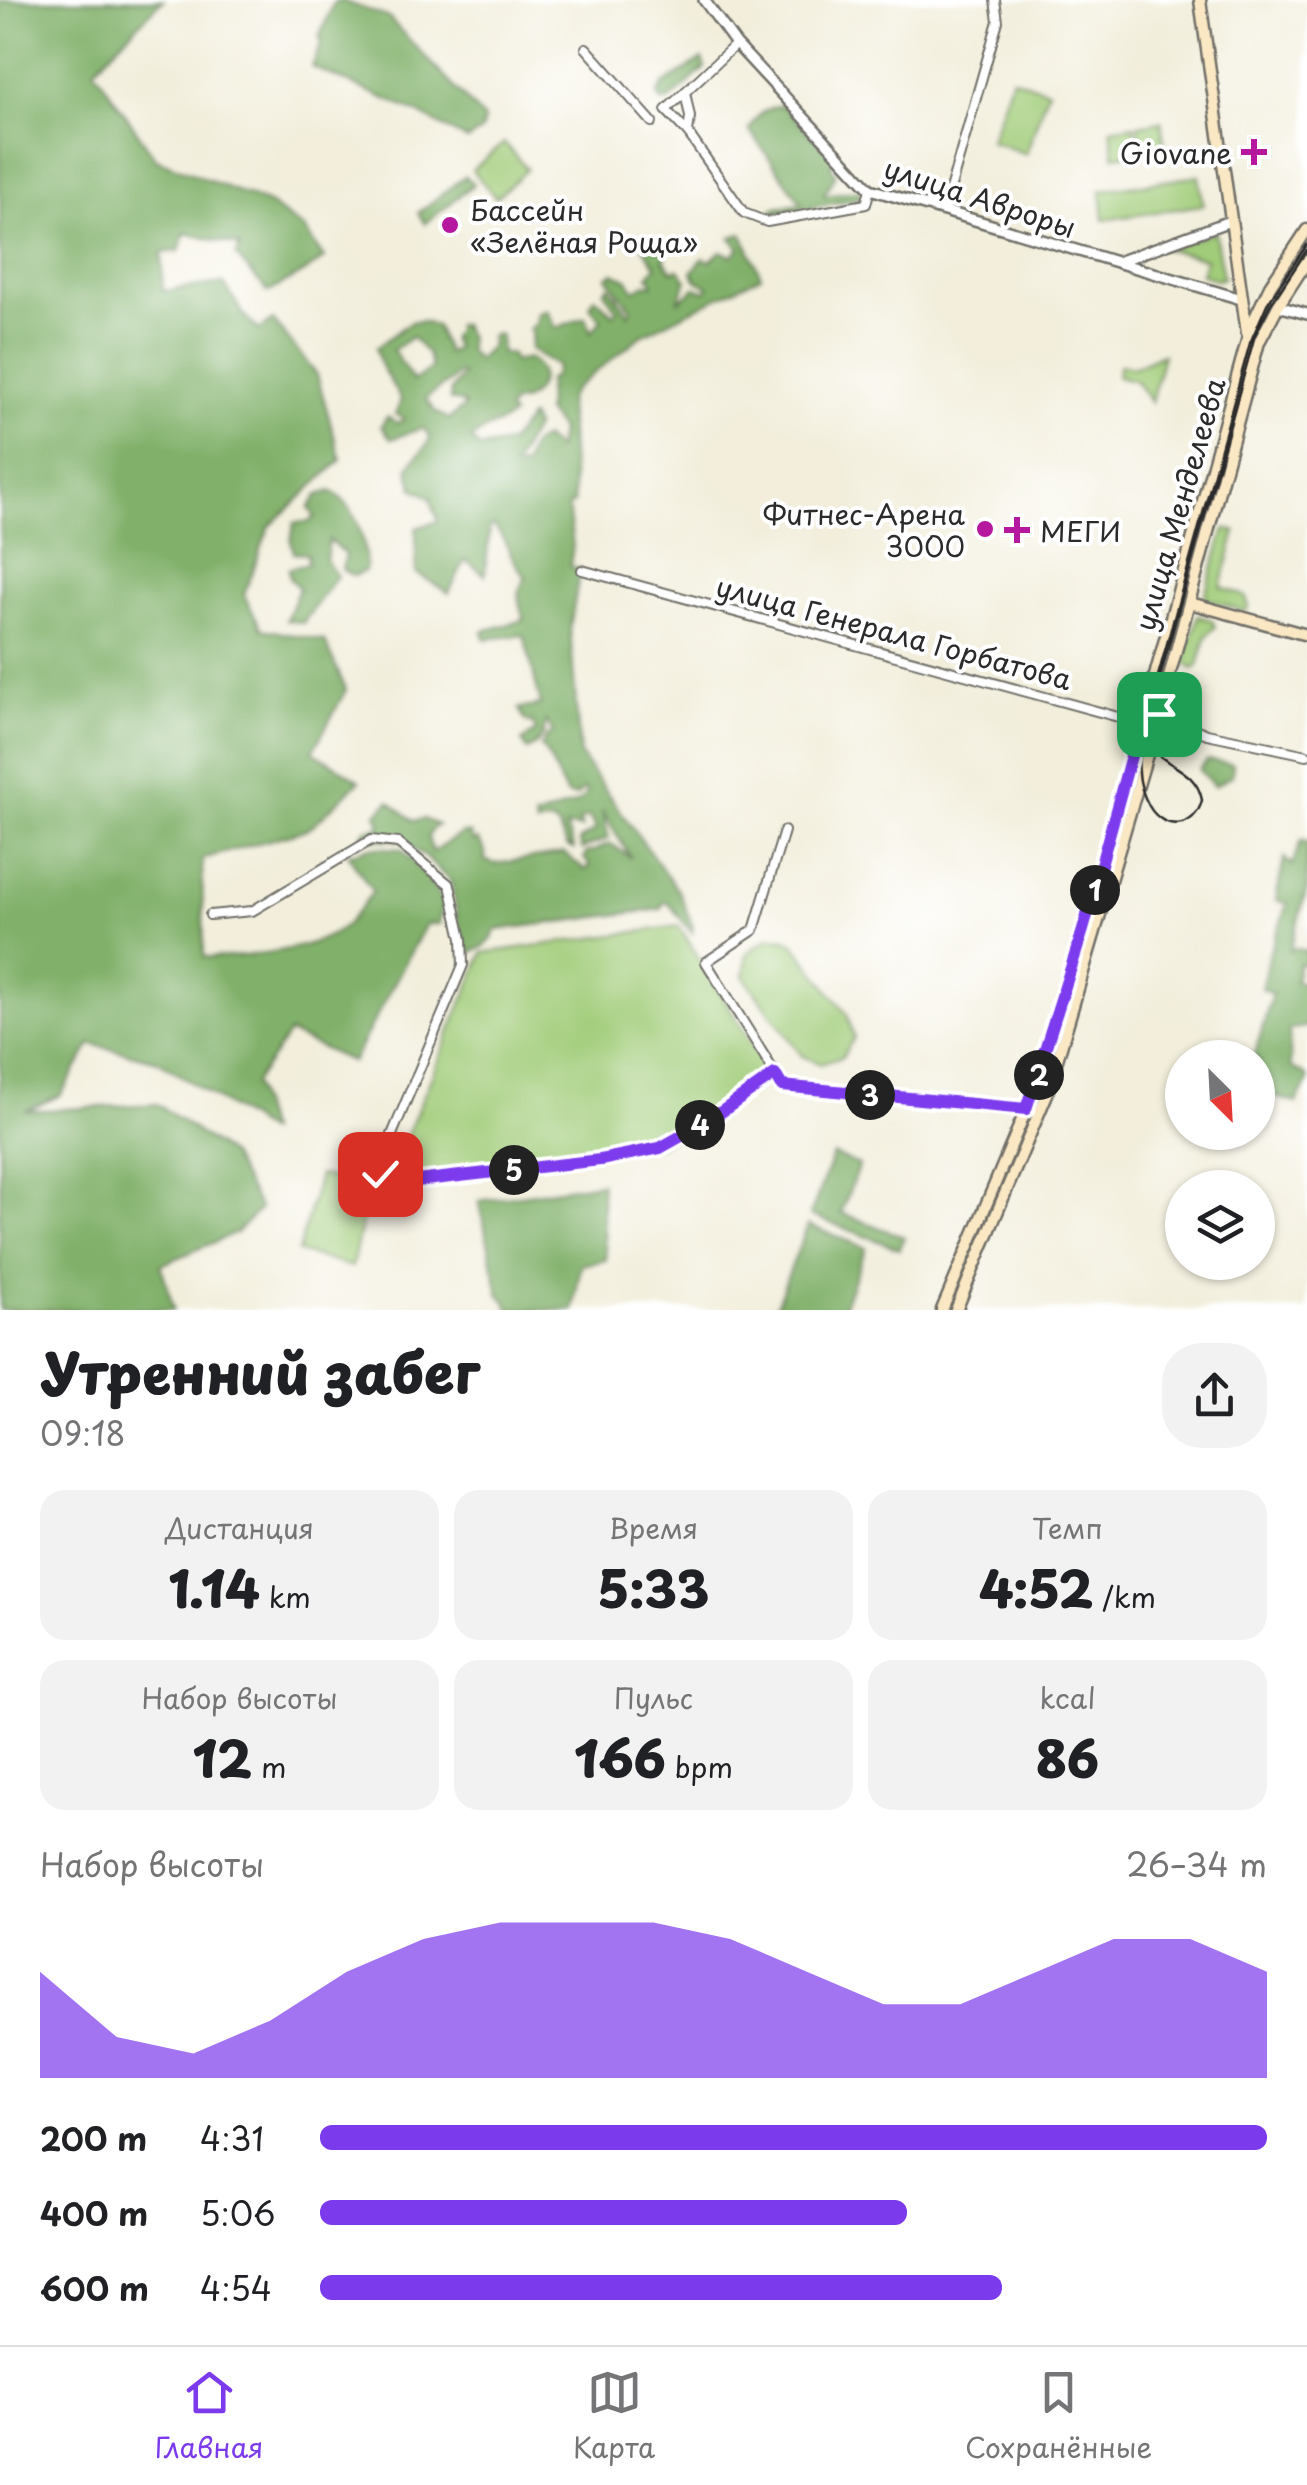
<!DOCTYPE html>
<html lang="ru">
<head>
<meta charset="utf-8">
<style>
  :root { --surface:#fff; --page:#f2f2f2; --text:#202124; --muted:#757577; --line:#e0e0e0; --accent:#7c3aed }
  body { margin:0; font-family:"Playpen Sans",sans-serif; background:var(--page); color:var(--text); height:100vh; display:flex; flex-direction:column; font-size:38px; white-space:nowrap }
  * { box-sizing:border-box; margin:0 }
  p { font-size:32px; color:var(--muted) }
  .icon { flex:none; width:55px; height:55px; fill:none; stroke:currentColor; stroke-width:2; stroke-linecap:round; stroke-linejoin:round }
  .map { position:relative; height:1310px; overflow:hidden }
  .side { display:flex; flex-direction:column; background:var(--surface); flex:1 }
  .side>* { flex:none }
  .needle { width:65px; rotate:156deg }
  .controls { position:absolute; left:1165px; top:1040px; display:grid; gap:20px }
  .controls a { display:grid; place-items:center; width:110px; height:110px; border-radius:50%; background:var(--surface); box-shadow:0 2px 8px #0004; font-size:50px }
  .pin { position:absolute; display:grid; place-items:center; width:85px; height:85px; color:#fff; margin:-42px; border-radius:20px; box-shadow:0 5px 15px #0006 }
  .km { position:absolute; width:50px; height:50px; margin:-25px; border-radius:50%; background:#222; color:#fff; font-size:28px; line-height:50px; text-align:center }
  .round { display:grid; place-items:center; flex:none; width:105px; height:105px; border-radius:40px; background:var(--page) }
  .headline { display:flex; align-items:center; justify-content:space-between; height:170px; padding:0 40px }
  h1 { font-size:55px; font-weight:800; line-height:75px }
  .metrics { display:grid; grid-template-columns:repeat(3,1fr); gap:15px; height:170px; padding:10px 40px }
  .metrics div { display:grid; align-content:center; border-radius:25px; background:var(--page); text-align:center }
  .metrics b { font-size:50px; font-weight:800 }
  .metrics small { font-size:28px; font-weight:400 }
  .metrics p { font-size:28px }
  .chart { height:280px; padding:20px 40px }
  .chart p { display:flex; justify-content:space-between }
  .chart svg { width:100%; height:180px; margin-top:10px; fill:var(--accent); opacity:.7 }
  ul { padding:0 40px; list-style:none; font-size:32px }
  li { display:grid; grid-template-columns:160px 120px 1fr; align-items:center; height:75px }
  li i { height:25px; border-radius:12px; background:var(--accent) }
  .dock { display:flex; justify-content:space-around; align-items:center; height:140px; border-top:2px solid var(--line); background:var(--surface); font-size:28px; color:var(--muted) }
  .dock a { display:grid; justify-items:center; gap:5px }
  .dock .selected { color:var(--accent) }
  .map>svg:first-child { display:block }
</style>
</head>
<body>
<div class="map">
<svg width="1307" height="1310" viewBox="0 0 1307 1310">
  <rect width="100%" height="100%" fill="#fff"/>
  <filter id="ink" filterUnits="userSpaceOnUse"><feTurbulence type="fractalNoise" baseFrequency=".01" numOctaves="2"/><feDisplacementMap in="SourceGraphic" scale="20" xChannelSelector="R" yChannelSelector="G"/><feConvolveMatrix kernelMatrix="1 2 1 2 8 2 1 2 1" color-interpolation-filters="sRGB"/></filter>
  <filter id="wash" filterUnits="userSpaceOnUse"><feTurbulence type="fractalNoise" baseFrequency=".0048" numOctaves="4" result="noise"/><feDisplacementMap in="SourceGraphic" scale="40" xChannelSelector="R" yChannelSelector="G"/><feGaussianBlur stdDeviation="2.25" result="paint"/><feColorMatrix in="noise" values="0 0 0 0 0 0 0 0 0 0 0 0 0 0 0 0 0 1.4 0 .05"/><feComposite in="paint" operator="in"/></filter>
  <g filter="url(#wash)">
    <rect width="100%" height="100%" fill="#f2eedb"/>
    <!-- green -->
    <g fill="#a1cc79" stroke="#667c52" stroke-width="2.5">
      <path d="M1012,78L1048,90L1026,154L990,141Z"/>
      <path d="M1161,121L1165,149L1142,152L1138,125Z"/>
      <path d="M1134,125L1138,153L1114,156L1111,129Z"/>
      <path d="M504,143L527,169L496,198L472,170Z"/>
      <path d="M1199,176L1203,205L1104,220L1101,190Z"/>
      <path d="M1215,232L1223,278L1217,280L1201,274L1206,259L1165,249Z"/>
      <path d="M1163,354L1151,403L1136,381L1117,376L1120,364L1134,367Z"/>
      <path d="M1225,529L1236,532L1221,587L1245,596L1249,606L1245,612L1204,598Z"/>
      <path d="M1198,616L1212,620L1215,627L1207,635L1198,666L1193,669L1184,662Z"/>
      <path d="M679,926L770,1073L709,1117L658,1146L402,1180L392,1171L483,953Z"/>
      <path d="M768,938L786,939L794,944L847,1014L854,1038L842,1057L821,1064L802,1056L744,977L747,953Z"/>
      <path d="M319,1175L373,1189L365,1208L352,1267L298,1252Z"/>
    </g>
    <!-- forest -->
    <g fill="#80b069" stroke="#566e4a" stroke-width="2.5" fill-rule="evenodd">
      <path d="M0,0H163L94,69L156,159L269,204L304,229L324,258C307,273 288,281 268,292L236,256L240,246L185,233L179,251L162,253L163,291L223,283C237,301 241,317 260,330L273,320L317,375L341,460L269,527L244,595L262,629L325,641L346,690L313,751L360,781L309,829L202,859L204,957C238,959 315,950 342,928C353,919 363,903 373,892L348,855L370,847L401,849L426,876L443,901L439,924H426L352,1062L289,1033L254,1083L268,1132L158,1061L91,1044L61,1095L25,1111L157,1104L229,1154L260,1209L236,1233L161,1265L174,1310H0Z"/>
      <path d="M340,0L388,17L484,119L482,130L467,140L414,111L312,67L322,41L319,37L334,2Z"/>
      <path d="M702,59L705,68L669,101H661L658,95L663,85Z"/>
      <path d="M782,105L832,155V168L836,174L824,195L860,190V198L770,216L774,208L802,204L749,130C758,114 764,108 782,105Z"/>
      <path d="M465,176L474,184L425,224L418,213Z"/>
      <path d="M742,233L761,276L642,335L573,390L568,400L574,504L568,506L573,546L570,566L580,569L570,628L580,755L679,892L693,927L692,933L668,902L663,903L661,909L496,930C490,946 481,950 464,954L451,882L426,858L402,840L361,839L364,830L380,827V820L376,815L389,801L414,821L424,819L438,825L432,829L428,837L432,852L462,833L471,834L472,841L478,840L485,851V860L495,864L564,853L585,870L590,866L584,858L586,853C619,844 599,836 631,858L602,811L609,838L582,849L579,841L596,829L589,817L579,821L582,828L566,827L574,849L567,846L558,827L550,822L536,825L535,818L579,802L587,793L583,789L577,796L567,795C557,780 553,759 541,747L546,737L553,733L546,721C544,733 543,743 527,750L522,741L536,731L533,724L525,721L519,709L541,705L524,635L485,639L483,631L524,620C519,603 515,593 526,577C510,561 509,543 494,526L490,527L485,575L465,560L449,593L416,573V528L438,521L430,497L414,489L408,468C415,456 426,451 430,437L423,428L391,439L381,426L387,417L398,423L404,419L396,414L401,400L381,366L376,348L410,322L422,321L436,326L447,353L456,348L451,340L457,325H462L469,337L468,351L477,360L491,346L490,337L494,334L500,335L501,353L511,354L514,362L528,358C553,371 537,402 513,403L508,411L512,416C499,425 482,429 471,439L480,448L509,443L530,417L535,426L513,467L525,466C527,452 530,444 544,438L557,450L560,430L546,412L548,380L554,376L557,366L530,349L532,334L529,329L536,324L538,313L547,310L556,328L585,317L591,332L601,320L590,306L595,297L613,314L617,311L604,291L609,286L629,314L631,309L607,277L613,273L627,279L635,290L646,284L652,285L653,280L648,276L656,266L643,247V239L649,240L656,250L660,248L666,254L664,260L672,271L679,269L687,280L678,302L695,288L706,291L709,287L697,281L692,272L703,258L710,261L721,251L732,256L740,248L731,238ZM412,337L428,355L431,368L413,381L393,350ZM458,373L462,375L451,390L450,400L464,403V407L449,419L435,412L426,399C436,388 450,385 458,373Z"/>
      <path d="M331,491C356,505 368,543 365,571L354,576L342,570L345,554L329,540L326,561L337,576L303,623L286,620L299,588L290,579L288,569L308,563L307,554L294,553L291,541L294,523L309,522L315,517L309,508L318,495Z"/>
      <path d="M1207,760L1233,764L1232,776L1214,786L1199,770Z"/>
      <path d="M1301,840L1307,842V888L1290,951L1294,948L1307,951V965L1299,963L1295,981L1307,984V1027L1289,1029L1291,1067L1307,1076V1083L1296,1103L1258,1092V1058L1254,1057L1272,994L1261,989L1270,951L1288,904L1276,900L1284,858L1292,865Z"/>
      <path d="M833,1155L859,1165L841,1213L904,1237L899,1249L810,1215Z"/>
      <path d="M601,1183L606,1260L581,1265L573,1310H509L506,1301L499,1294L479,1201Z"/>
      <path d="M808,1225L866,1248L842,1310H774Z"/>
    </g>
  </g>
  <g filter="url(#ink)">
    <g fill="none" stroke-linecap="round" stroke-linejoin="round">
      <!-- minor casing -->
      <g stroke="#716f69" stroke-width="12">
        <g id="minor">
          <path d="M736,44L666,110L688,133L744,213L767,222L866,204L870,189"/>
          <path d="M586,48L652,122"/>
          <path d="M685,92L690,117L688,133"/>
          <path d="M944,211L998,21L995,0"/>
          <path d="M582,570L1140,723L1159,714L1207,734L1307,755"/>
          <path d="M784,831L754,930L706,962L783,1086L1026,1109L1038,1114"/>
          <path d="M210,915L252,911L371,840L398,843L450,885L462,939L463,965L376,1173L408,1182L600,1160L660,1148L710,1120L775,1074"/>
        </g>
      </g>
      <!-- tertiary casing -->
      <g stroke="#716f69" stroke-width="14">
        <g id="tertiary">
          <path d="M704,0L736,44L870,189L1241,299"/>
          <path d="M1120,261L1230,221"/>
          <path d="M1278,306L1307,314"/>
        </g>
      </g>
      <!-- secondary casing -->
      <g stroke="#716f69" stroke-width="15">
        <g id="secondary">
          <path d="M1200,0L1247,333"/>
          <path d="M1190,603L1307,635"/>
          <path d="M942,1310L1034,1091L1125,785L1251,326L1270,286L1307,230"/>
          <path d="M956,1310L1047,1094L1159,714L1259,342L1278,306L1307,261"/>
        </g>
      </g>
      <!-- minor -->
      <use href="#minor" stroke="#fff" stroke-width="8"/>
      <!-- tertiary -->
      <use href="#tertiary" stroke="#fff" stroke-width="9"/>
      <!-- secondary -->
      <use href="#secondary" stroke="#fae7c3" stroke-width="10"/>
      <!-- tram -->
      <path stroke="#2b2b2b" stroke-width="2.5" d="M1307,245L1267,304L1250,343L1142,734C1137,759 1136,783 1149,806C1163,831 1195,830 1202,800C1194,757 1138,769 1148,719L1255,335L1270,305L1307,250"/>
    </g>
  </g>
  <g fill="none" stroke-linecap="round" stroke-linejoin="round" filter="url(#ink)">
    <!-- route casing -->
    <g stroke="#fff" stroke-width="20">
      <path id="route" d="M380,1174L408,1182L600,1160L660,1148L710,1120L775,1074L782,1086L1026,1109L1083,930L1140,723L1159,714"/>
    </g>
    <!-- route -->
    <use href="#route" stroke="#7c3aed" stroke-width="12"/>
  </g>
  <!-- markers -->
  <g fill="#b5179e" stroke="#fff" stroke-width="4">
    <path d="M1249 137h10v10h10v10h-10v10h-10v-10h-10v-10h10z"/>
    <circle cx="450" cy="225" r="10"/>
    <circle cx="985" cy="529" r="10"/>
    <path d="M1012 515h10v10h10v10h-10v10h-10v-10h-10v-10h10z"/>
  </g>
  <g text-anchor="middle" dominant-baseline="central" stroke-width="8" stroke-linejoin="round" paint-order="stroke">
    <!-- poi labels -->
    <g font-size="28" fill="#2b2b2b" stroke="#fff" text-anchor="end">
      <text x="1232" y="152">Giovane</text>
      <text x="470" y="209" text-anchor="start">Бассейн<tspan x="470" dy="32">«Зелёная Роща»</tspan></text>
      <text x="965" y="513">Фитнес-Арена<tspan x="965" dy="32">3000</tspan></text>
      <text x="1040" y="530" text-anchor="start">МЕГИ</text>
    </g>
    <!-- street labels -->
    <g font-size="28" fill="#2b2b2b" stroke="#fff">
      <text transform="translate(980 197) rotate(18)">улица Авроры</text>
      <text transform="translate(1179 504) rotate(-74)">улица Менделеева</text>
      <text transform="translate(894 632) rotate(15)">улица Генерала Горбатова</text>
    </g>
  </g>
</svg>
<div class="controls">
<a><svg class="needle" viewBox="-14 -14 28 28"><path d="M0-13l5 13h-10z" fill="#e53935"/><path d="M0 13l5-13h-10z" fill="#757577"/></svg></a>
<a><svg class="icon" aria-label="layers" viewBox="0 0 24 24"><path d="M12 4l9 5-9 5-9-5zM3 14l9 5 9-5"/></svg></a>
</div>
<div class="pin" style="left:1159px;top:714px;background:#1e9e55"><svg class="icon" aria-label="arrive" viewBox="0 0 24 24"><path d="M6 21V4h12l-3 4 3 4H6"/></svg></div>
<div class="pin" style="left:380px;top:1174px;background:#d93025"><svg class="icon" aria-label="check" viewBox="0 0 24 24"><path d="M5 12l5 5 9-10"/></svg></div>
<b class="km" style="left:1095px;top:890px">1</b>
<b class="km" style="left:1039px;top:1075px">2</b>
<b class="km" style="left:870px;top:1095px">3</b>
<b class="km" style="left:700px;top:1125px">4</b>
<b class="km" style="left:514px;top:1170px">5</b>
</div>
<section class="side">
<div class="headline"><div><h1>Утренний забег</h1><p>09:18</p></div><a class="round"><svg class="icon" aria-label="share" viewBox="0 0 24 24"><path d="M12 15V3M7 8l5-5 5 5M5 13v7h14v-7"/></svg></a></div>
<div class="metrics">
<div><p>Дистанция</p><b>1.14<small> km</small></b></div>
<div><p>Время</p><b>5:33</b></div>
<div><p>Темп</p><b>4:52<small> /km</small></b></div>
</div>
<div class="metrics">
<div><p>Набор высоты</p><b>12<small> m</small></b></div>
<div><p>Пульс</p><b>166<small> bpm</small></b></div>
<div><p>kcal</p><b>86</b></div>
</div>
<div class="chart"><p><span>Набор высоты</span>26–34 m</p>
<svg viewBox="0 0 160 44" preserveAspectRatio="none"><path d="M0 44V18L10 34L20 38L30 30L40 18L50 10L60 6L70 6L80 6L90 10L100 18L110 26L120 26L130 18L140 10L150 10L160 18V44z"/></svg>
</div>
<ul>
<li><b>200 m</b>4:31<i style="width:100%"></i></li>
<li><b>400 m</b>5:06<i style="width:62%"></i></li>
<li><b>600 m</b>4:54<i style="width:72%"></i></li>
</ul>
</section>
<nav class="dock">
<a class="selected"><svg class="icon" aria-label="home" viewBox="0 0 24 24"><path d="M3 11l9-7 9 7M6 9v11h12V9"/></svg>Главная</a>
<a><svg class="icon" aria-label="map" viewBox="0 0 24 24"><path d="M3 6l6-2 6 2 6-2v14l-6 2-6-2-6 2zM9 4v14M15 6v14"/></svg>Карта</a>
<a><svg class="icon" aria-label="saved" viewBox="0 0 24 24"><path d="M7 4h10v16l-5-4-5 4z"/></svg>Сохранённые</a>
</nav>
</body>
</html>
